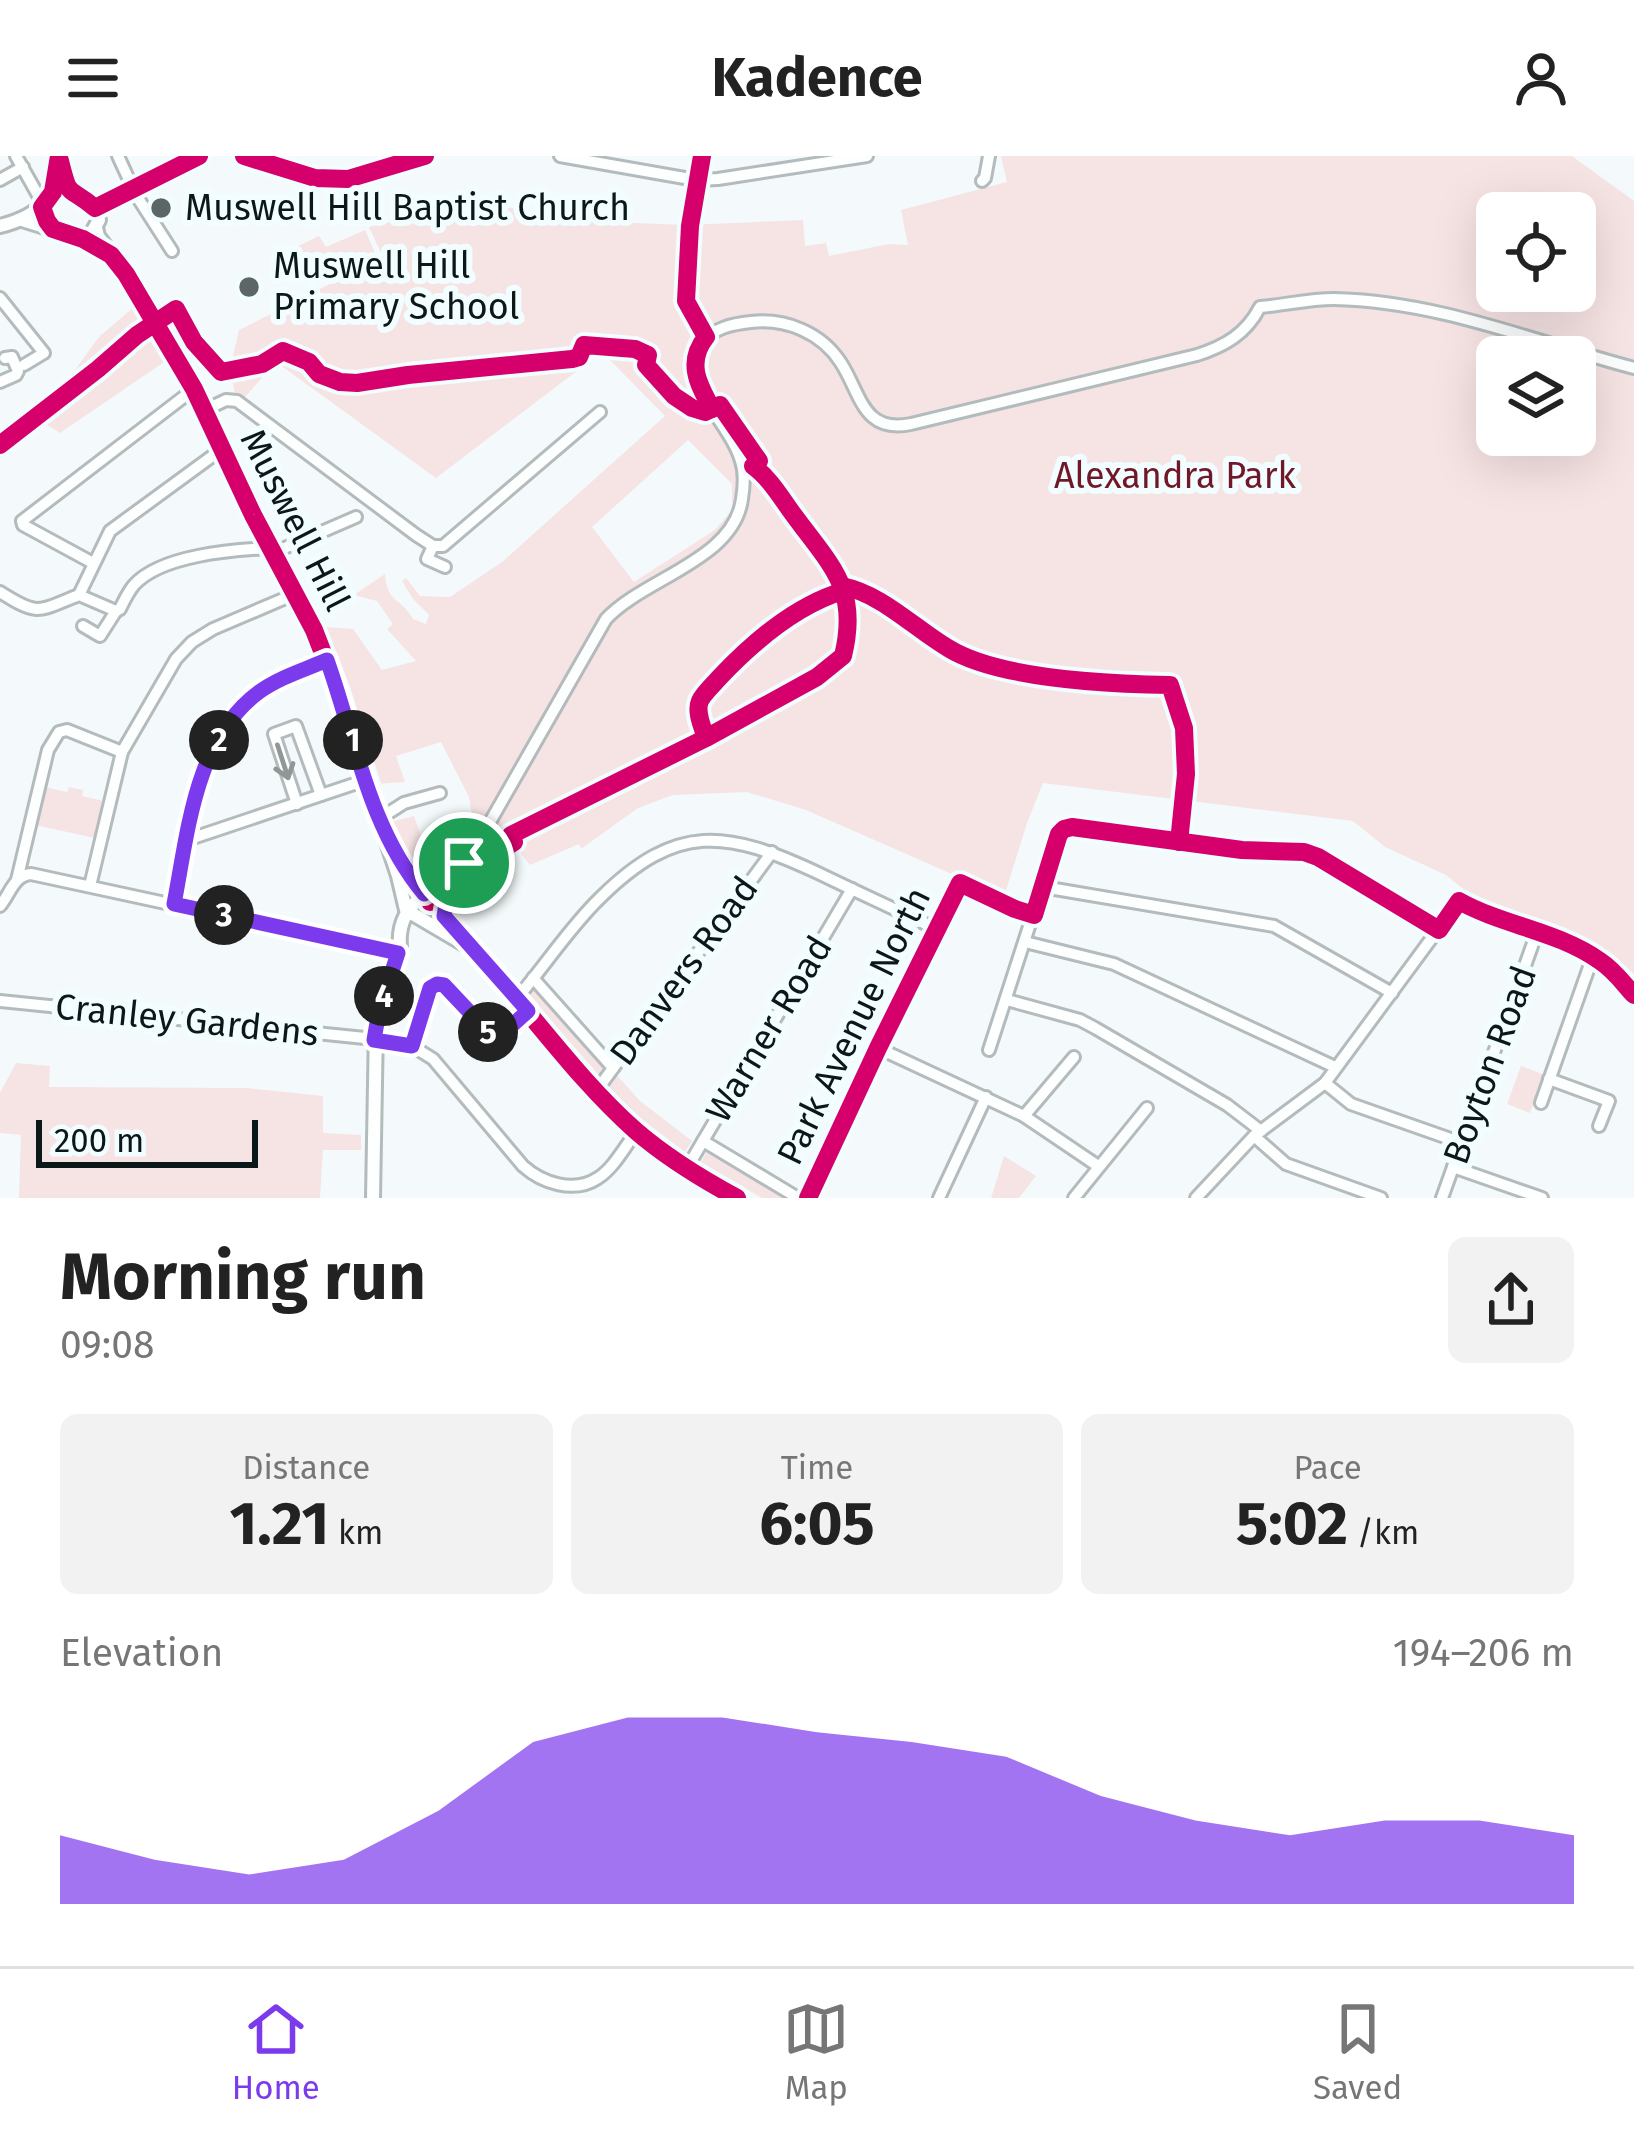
<!DOCTYPE html>
<html lang="en">
<head>
<meta charset="utf-8">
<style>
  :root { --surface:#fff; --page:#f2f2f2; --text:#222; --muted:#767676; --line:#e0e0e0; --accent:#7c3aed }
  body { margin:0; font-family:"Fira Sans",sans-serif; background:var(--page); color:var(--text); height:100vh; display:flex; flex-direction:column; font-size:45px; white-space:nowrap }
  * { box-sizing:border-box; margin:0 }
  p { font-size:39px; color:var(--muted) }
  .icon { flex:none; width:66px; height:66px; fill:none; stroke:currentColor; stroke-width:2; stroke-linecap:round; stroke-linejoin:round }
  .map { position:relative; height:1042px; overflow:hidden }
  .sheet { display:flex; flex-direction:column; background:var(--surface); flex:1 }
  .sheet>* { flex:none }
  .controls { position:absolute; left:1476px; top:36px; display:grid; gap:24px }
  .controls a { display:grid; place-items:center; width:120px; height:120px; border-radius:18px; background:var(--surface); box-shadow:0 12px 48px #0002; font-size:60px }
  .scale { position:absolute; left:36px; bottom:30px; width:222px; box-sizing:border-box; padding-left:12px; border:6px solid #0c1718; border-top:0; font-size:33px; line-height:42px; white-space:nowrap; color:#0c1718; -webkit-text-stroke:9px #f1fdfe; paint-order:stroke }
  .pin { position:absolute; display:grid; place-items:center; width:102px; height:102px; color:#fff; margin:-51px; border:6px solid #fff; border-radius:50%; box-shadow:0 3px 12px #0007 }
  .km { position:absolute; width:60px; height:60px; margin:-30px; border-radius:50%; background:#222; color:#fff; font-size:33px; line-height:60px; text-align:center }
  .round { display:grid; place-items:center; flex:none; width:126px; height:126px; border-radius:18px; background:var(--page) }
  .overview { display:flex; align-items:center; justify-content:space-between; height:204px; padding:0 60px }
  h1 { font-size:66px; font-weight:700; line-height:90px }
  .metrics { display:grid; grid-template-columns:repeat(3,1fr); gap:18px; height:204px; padding:12px 60px }
  .metrics div { display:grid; align-content:center; border-radius:18px; background:var(--page); text-align:center }
  .metrics b { font-size:60px; font-weight:700 }
  .metrics small { font-size:33px; font-weight:400 }
  .metrics p { font-size:33px }
  .chart { height:336px; padding:24px 60px }
  .chart p { display:flex; justify-content:space-between }
  .chart svg { width:100%; height:216px; margin-top:12px; fill:var(--accent); opacity:.7 }
  header { display:flex; justify-content:space-between; align-items:center; height:156px; padding:0 60px; background:var(--surface); font-size:54px; font-weight:700 }
  .tabs { display:flex; justify-content:space-around; align-items:center; height:168px; border-top:3px solid var(--line); background:var(--surface); font-size:33px; color:var(--muted) }
  .tabs a { display:grid; justify-items:center; gap:6px }
  .tabs .active { color:var(--accent) }
  .map>svg:first-child { display:block }
</style>
</head>
<body>
<header><svg class="icon" aria-label="menu" viewBox="0 0 24 24"><path d="M4 6h16M4 12h16M4 18h16"/></svg>Kadence<svg class="icon" aria-label="person" viewBox="0 0 24 24"><circle cx="12" cy="8" r="4"/><path d="M4 21q1-7 8-7t8 7"/></svg></header>
<div class="map">
<svg width="1634" height="1042" viewBox="0 0 1634 1042">
  <rect width="100%" height="100%" fill="#f4fafb"/>
  <!-- green -->
  <g fill="#f6e3e4" fill-rule="evenodd">
    <path d="M1001,0H1572L1634,45V818L1613,801L1584,785L1477,744L1446,719L1385,691L1353,665L1043,627L1027,667L1003,744L965,726L961,722L806,654L747,636L673,639L638,652L581,693L579,688L530,709L501,672L486,666L476,682L469,641L441,586L396,600L405,626L376,628L324,471L353,473L382,514L416,505L387,473L393,468L377,445L354,439L385,418C387,448 401,441 413,463L426,468L429,459L413,443L402,425L406,422L420,440L450,441L502,406L665,260L602,196L436,322L276,206L245,241L235,238L230,213L239,174L383,101L369,71L422,58L492,49L608,66L687,69L803,64L805,90L826,87L829,100L889,88L908,89L901,54L1007,26ZM1497,57H1575V135H1497ZM1497,201H1575V279H1497ZM688,284L732,328V354L715,374L634,426L592,371Z"/>
    <path d="M365,74L377,101L313,127L296,91L319,80L326,91Z"/>
    <path d="M135,150L167,204L60,277L38,263L0,294V273L72,218L99,181Z"/>
    <path d="M45,631L67,636L69,631L83,634L82,640L104,645L95,682L35,669Z"/>
    <path d="M414,660L427,697L466,683L469,692L424,711C400,706 395,688 387,667Z"/>
    <path d="M537,831L640,945L692,985L685,996L631,955L528,839Z"/>
    <path d="M16,907L50,910L49,931L247,932L323,940V977L361,979V994H323L320,1042H19L21,979L0,977V937Z"/>
    <path d="M1521,910L1545,919L1530,957L1507,948Z"/>
    <path d="M708,994L787,1042H762L701,1006Z"/>
    <path d="M1004,1000L1036,1020L1019,1042H991Z"/>
  </g>
  <g fill="none" stroke-linecap="round" stroke-linejoin="round">
    <!-- minor casing -->
    <g stroke="#b3bbbc" stroke-width="16">
      <g id="minor">
        <path d="M16,0L43,48"/>
        <path d="M118,0L136,39L172,95"/>
        <path d="M244,0L315,22L348,23L425,0"/>
        <path d="M560,0L696,24L718,23L867,0"/>
        <path d="M0,24L23,11"/>
        <path d="M696,24L702,0"/>
        <path d="M982,25L985,22L989,0"/>
        <path d="M95,52L199,0"/>
        <path d="M0,142L44,197L24,209"/>
        <path d="M0,226L16,219L18,215L12,201L5,202"/>
        <path d="M205,254L226,244L237,245L416,379L433,390H443L600,256"/>
        <path d="M433,390L427,403L445,411"/>
        <path d="M273,397L356,361"/>
        <path d="M93,407L23,369L22,365L194,233"/>
        <path d="M0,436C39,461 38,455 79,439L116,455L120,453C124,445 128,436 134,429C161,399 232,394 270,392"/>
        <path d="M79,439L110,375L222,293"/>
        <path d="M83,470L100,480L116,455"/>
        <path d="M297,648L274,578L296,570L321,639"/>
        <path d="M379,663L404,647L440,637"/>
        <path d="M187,684L366,624"/>
        <path d="M17,724L48,594L59,576L67,574L122,596"/>
        <path d="M90,730L122,596L176,503L192,486L213,473L295,438"/>
        <path d="M1043,731L1274,770L1392,837"/>
        <path d="M430,746L455,722L474,694L606,463C644,422 734,404 742,343C744,331 745,317 741,305C730,266 679,230 700,187C715,172 731,168 751,166C786,162 822,177 841,207C861,238 863,278 911,268L1197,199C1225,190 1246,178 1260,151C1285,149 1308,143 1334,143C1438,145 1535,186 1634,212"/>
        <path d="M174,748C189,675 195,584 259,536C280,521 304,513 327,504"/>
        <path d="M0,750C10,738 14,719 31,718L397,797"/>
        <path d="M1025,786L1114,808L1335,911"/>
        <path d="M533,822L613,912"/>
        <path d="M517,842C545,810 569,772 600,742C677,666 726,674 818,717C857,736 897,754 936,773"/>
        <path d="M1007,844L1080,864L1095,872L1227,949L1261,975"/>
        <path d="M0,845L365,882L412,890L433,903L523,1010C542,1027 574,1038 598,1022C614,1012 625,990 637,975"/>
        <path d="M412,890L431,832L437,828L444,829L495,881L528,855"/>
        <path d="M878,892L1024,960L1098,1010"/>
        <path d="M989,894L1059,678L1064,673L1072,671L1242,694L1304,696L1318,701L1439,774"/>
        <path d="M1549,923L1609,945L1599,970"/>
        <path d="M1325,927L1351,948L1462,987"/>
        <path d="M597,934L772,696"/>
        <path d="M1541,947L1593,800"/>
        <path d="M1024,960L1074,901"/>
        <path d="M1254,980L1286,1008L1381,1042"/>
        <path d="M703,985L798,1042"/>
        <path d="M1453,1011L1542,1042"/>
        <path d="M687,1012L852,733"/>
        <path d="M808,1042L878,892L960,727"/>
        <path d="M939,1042L986,941"/>
        <path d="M1074,1042L1147,952"/>
        <path d="M1196,1042L1254,980L1325,927L1459,745C1504,770 1558,775 1600,805C1614,814 1623,827 1634,839"/>
        <path d="M1442,1042L1537,776"/>
      </g>
    </g>
    <!-- major casing -->
    <g stroke="#b3bbbc" stroke-width="18">
      <g id="major">
        <path d="M53,36C73,33 94,44 99,64L91,78"/>
        <path d="M22,64L83,83L105,96"/>
        <path d="M0,70C43,59 53,43 59,0"/>
        <path d="M96,72L98,80L126,118L194,233L253,359L314,474L338,536L398,720L406,754L474,794L597,934L637,975L687,1012L737,1042"/>
        <path d="M399,704L424,738L467,783"/>
        <path d="M444,760L445,744L455,722"/>
        <path d="M373,1042L376,870L400,790C398,767 407,753 424,738"/>
      </g>
    </g>
    <!-- minor -->
    <use href="#minor" stroke="#fdfefe" stroke-width="10"/>
    <!-- major -->
    <use href="#major" stroke="#fdfefe" stroke-width="12"/>
    <!-- cycleway casing -->
    <g stroke="#f1fdfe" stroke-width="26">
      <g id="cycleway">
        <path d="M59,0L53,36L42,51L47,65L53,73L83,83L111,99L126,118L194,233L253,359L314,474L338,536L383,676"/>
        <path d="M244,0L315,22L348,23L425,0"/>
        <path d="M702,0L690,70L686,145L706,181C686,206 698,228 712,253"/>
        <path d="M60,5C70,45 67,28 95,52L199,0"/>
        <path d="M0,289L98,213L137,179L176,153L194,186L221,216L262,208L283,195L309,206L319,218L340,226L357,227L408,219L572,203L579,201L584,189L635,193L648,199L646,209L674,240L692,252L705,256L720,249L759,305L753,310C771,323 783,345 796,362C833,412 859,434 843,500L817,521L706,582L511,679L514,686L493,699L490,695L477,705L465,706L455,722L430,746"/>
        <path d="M842,430C882,438 914,472 948,492C998,523 1111,528 1170,529L1184,572L1186,618L1179,686"/>
        <path d="M706,582C703,572 695,556 700,545C703,538 713,529 718,523C752,487 794,450 843,435"/>
        <path d="M474,794C529,853 576,922 636,975C666,1001 702,1023 737,1042"/>
        <path d="M808,1042L878,892L960,727L1015,753L1034,759L1059,678L1064,673L1072,671L1242,694L1304,696L1318,701L1439,774L1459,745C1504,770 1558,775 1600,805C1614,814 1623,827 1634,839"/>
      </g>
    </g>
    <!-- cycleway -->
    <use href="#cycleway" stroke="#d6006c" stroke-width="18"/>
  </g>
  <!-- one-way arrows -->
  <defs><path id="oneway-shaft" d="M-6 0H5M1.5-3L5.5 0L1.5 3" fill="none" stroke-width="1.6" stroke-linecap="round" stroke-linejoin="round" transform="scale(3)"/></defs>
  <use stroke="#919696" href="#oneway-shaft" transform="translate(283 606) rotate(72)"/>
  <g fill="none" stroke-linecap="round" stroke-linejoin="round">
    <!-- route casing -->
    <g stroke="#fff" stroke-width="24">
      <path id="route" d="M327,504C355,583 369,672 424,738L464,707L448,736L444,760L528,855L499,881L492,880L444,829L437,828L430,832L412,890L374,884L379,855L398,797L174,748C188,676 195,583 259,536C280,521 304,514 327,504Z"/>
    </g>
    <!-- route -->
    <use href="#route" stroke="#7c3aed" stroke-width="15"/>
  </g>
  <!-- markers -->
  <g fill="#5d6667" stroke="#f1fdfe" stroke-width="4.5">
    <circle cx="161" cy="52" r="12"/>
    <circle cx="249" cy="131" r="12"/>
  </g>
  <g text-anchor="middle" dominant-baseline="central" stroke-width="12" stroke-linejoin="round" paint-order="stroke">
    <!-- poi labels -->
    <g font-size="36" fill="#0c1718" stroke="#f1fdfe" text-anchor="start">
      <text x="185" y="52">Muswell Hill Baptist Church</text>
      <text x="273" y="110">Muswell Hill<tspan x="273" dy="41">Primary School</tspan></text>
    </g>
    <!-- park labels -->
    <g font-size="36" fill="#721727" stroke="#f1fdfe">
      <text x="1175" y="320">Alexandra Park</text>
    </g>
    <!-- street labels -->
    <g font-size="36" fill="#0c1718" stroke="#f1fdfe">
      <text transform="translate(295 364) rotate(63)">Muswell Hill</text>
      <text transform="translate(684 815) rotate(-54)">Danvers Road</text>
      <text transform="translate(187 864) rotate(6)">Cranley Gardens</text>
      <text transform="translate(854 870) rotate(-64)">Park Avenue North</text>
      <text transform="translate(769 873) rotate(-59)">Warner Road</text>
      <text transform="translate(1490 909) rotate(-70)">Boyton Road</text>
    </g>
  </g>
</svg>
<div class="controls">
<a><svg class="icon" aria-label="locate" viewBox="0 0 24 24"><circle cx="12" cy="12" r="6"/><path d="M12 2v4M12 18v4M2 12h4M18 12h4"/></svg></a>
<a><svg class="icon" aria-label="layers" viewBox="0 0 24 24"><path d="M12 4l9 5-9 5-9-5zM3 14l9 5 9-5"/></svg></a>
</div>
<div class="scale">200 m</div>
<div class="pin" style="left:464px;top:707px;background:#1e9e55"><svg class="icon" aria-label="arrive" viewBox="0 0 24 24"><path d="M6 21V4h12l-3 4 3 4H6"/></svg></div>
<b class="km" style="left:353px;top:584px">1</b>
<b class="km" style="left:219px;top:584px">2</b>
<b class="km" style="left:224px;top:759px">3</b>
<b class="km" style="left:384px;top:840px">4</b>
<b class="km" style="left:488px;top:876px">5</b>
</div>
<section class="sheet">
<div class="overview"><div><h1>Morning run</h1><p>09:08</p></div><a class="round"><svg class="icon" aria-label="share" viewBox="0 0 24 24"><path d="M12 15V3M7 8l5-5 5 5M5 13v7h14v-7"/></svg></a></div>
<div class="metrics">
<div><p>Distance</p><b>1.21<small> km</small></b></div>
<div><p>Time</p><b>6:05</b></div>
<div><p>Pace</p><b>5:02<small> /km</small></b></div>
</div>
<div class="chart"><p><span>Elevation</span>194–206 m</p>
<svg viewBox="0 0 160 44" preserveAspectRatio="none"><path d="M0 44V30L10 35L20 38L30 35L40 25L50 11L60 6L70 6L80 9L90 11L100 14L110 22L120 27L130 30L140 27L150 27L160 30V44z"/></svg>
</div>
</section>
<nav class="tabs">
<a class="active"><svg class="icon" aria-label="home" viewBox="0 0 24 24"><path d="M3 11l9-7 9 7M6 9v11h12V9"/></svg>Home</a>
<a><svg class="icon" aria-label="map" viewBox="0 0 24 24"><path d="M3 6l6-2 6 2 6-2v14l-6 2-6-2-6 2zM9 4v14M15 6v14"/></svg>Map</a>
<a><svg class="icon" aria-label="saved" viewBox="0 0 24 24"><path d="M7 4h10v16l-5-4-5 4z"/></svg>Saved</a>
</nav>
</body>
</html>
